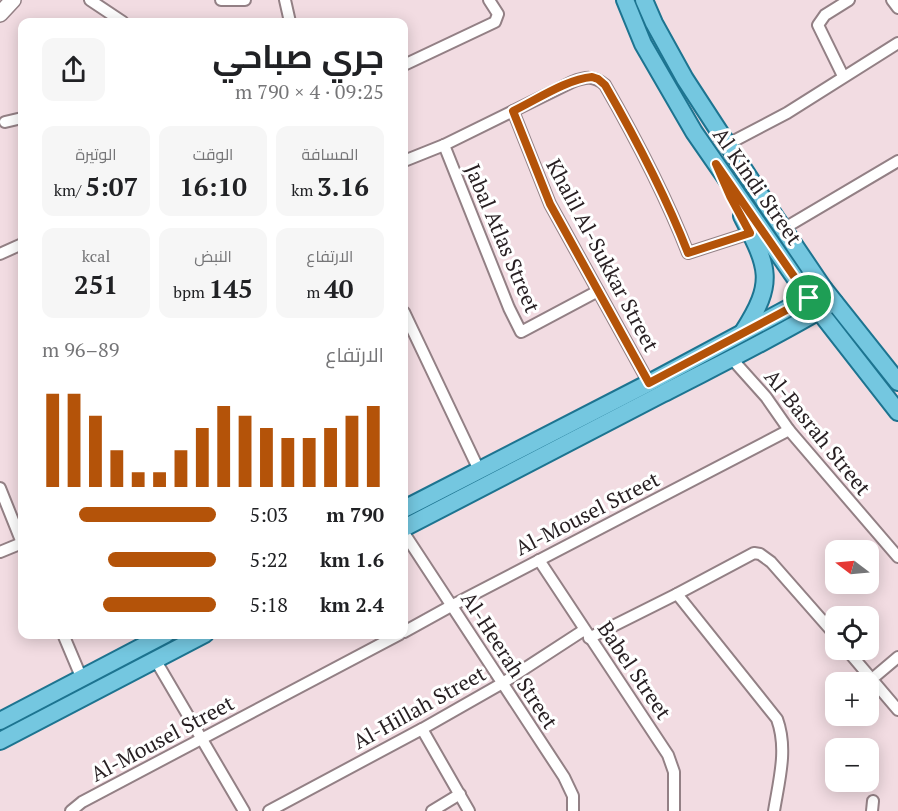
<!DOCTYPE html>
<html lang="ar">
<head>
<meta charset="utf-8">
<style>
  :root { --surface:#fff; --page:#f6f6f6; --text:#202124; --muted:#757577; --accent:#b45309 }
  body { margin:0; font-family:"PT Serif",Cairo,serif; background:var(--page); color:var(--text); direction:rtl; height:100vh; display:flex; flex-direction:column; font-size:22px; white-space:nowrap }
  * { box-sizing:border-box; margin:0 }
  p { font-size:20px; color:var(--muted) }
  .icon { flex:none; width:33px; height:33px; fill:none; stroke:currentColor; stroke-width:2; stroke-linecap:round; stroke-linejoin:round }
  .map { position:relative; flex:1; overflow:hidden; direction:ltr }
  .details { position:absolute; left:18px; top:18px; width:390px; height:621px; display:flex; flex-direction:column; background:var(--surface); border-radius:12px; box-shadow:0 3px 15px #0003; direction:rtl }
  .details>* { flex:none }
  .needle { width:39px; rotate:286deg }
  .tools { position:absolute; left:825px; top:540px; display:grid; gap:12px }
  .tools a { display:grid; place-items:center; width:54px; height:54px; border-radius:12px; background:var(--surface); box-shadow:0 3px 15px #0003; font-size:30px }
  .pin { position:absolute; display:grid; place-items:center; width:51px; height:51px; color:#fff; margin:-26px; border:3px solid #fff; border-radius:50%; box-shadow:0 2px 6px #0007 }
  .round { display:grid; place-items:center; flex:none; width:63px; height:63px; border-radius:12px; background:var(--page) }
  .headline { display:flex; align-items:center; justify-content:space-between; height:102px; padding:0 24px }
  h1 { font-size:33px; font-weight:700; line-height:45px }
  .figures { display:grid; grid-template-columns:repeat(3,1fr); gap:9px; height:102px; padding:6px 24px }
  .figures div { display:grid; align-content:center; border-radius:12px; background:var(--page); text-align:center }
  .figures b { font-size:26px; font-weight:700 }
  .figures small { font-size:16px; font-weight:400 }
  .figures p { font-size:16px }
  .chart { height:168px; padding:12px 24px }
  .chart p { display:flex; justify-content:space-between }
  .chart svg { width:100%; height:108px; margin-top:6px; stroke:var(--accent); stroke-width:6 }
  ul { padding:0 24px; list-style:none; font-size:20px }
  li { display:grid; grid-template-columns:96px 72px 1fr; align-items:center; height:45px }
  li i { height:15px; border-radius:8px; background:var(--accent) }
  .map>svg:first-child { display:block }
</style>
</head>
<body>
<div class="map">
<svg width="898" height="811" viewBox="0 0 898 811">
  <rect width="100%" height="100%" fill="#f2dce2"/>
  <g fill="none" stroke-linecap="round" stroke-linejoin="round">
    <!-- street casing -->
    <g stroke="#938085" stroke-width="14">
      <g id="street">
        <path d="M90,0L123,22"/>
        <path d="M221,0H245"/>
        <path d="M285,0L290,22"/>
        <path d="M892,0L898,8"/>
        <path d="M404,65L495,22L498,14L489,0"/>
        <path d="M843,76L818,25L825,15L849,0"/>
        <path d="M513,111L550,204L649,383"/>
        <path d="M5,122L22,118"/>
        <path d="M728,144L787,113L898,43"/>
        <path d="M444,145L509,308L521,332L598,291"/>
        <path d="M404,161L444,145L572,82C585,77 594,75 605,85C636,139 665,194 688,253L750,233"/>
        <path d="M783,229L898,161"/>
        <path d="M0,254L22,244"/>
        <path d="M404,312L479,470"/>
        <path d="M732,359L766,397L789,430L898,557"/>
        <path d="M0,488L22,543"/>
        <path d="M404,533L564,777L573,796V811"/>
        <path d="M0,552L22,543"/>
        <path d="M539,560L668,755L674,772V811"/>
        <path d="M677,594L777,719C788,749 779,780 774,811"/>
        <path d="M404,632L451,606L789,430"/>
        <path d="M63,634L82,679"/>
        <path d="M589,638L677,594L754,553L760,554L771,562L836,636"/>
        <path d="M847,650L898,710"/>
        <path d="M156,661L244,811"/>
        <path d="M872,679L898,657"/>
        <path d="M422,729L469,811"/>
        <path d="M71,811L82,802L400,634"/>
        <path d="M269,811L422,729L501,684L584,630"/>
        <path d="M432,811L460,794"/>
        <path d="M872,811L873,801"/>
      </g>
    </g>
    <!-- secondary casing -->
    <g stroke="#938085" stroke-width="18">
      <path id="secondary" d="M0,14L13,0"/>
    </g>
    <!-- primary casing -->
    <g stroke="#1d7490" stroke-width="20">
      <g id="primary">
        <path d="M625,0L643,44L694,132L809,298L898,412"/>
        <path d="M644,0L654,23L685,79L765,202L824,289L898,382"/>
        <path d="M742,216C768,267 776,281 743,332"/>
        <path d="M404,509L649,383L824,289"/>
        <path d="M404,528C489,483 575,439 662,394C720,364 778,336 834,302"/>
        <path d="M0,721L166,634"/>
        <path d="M0,741L205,634"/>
      </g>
    </g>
    <!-- street -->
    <use href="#street" stroke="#fff" stroke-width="10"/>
    <!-- secondary -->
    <use href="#secondary" stroke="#fff" stroke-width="15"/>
    <!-- primary -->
    <use href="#primary" stroke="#74c7e0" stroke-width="16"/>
  </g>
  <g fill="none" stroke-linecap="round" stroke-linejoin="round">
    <!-- route casing -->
    <g stroke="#fff" stroke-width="12">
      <path id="route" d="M592,77L598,79L605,85C636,139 665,194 688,253L750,233L730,196L716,164L809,298L649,383L550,204L513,111C536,100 567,79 592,77Z"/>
    </g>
    <!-- route -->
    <use href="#route" stroke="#b45309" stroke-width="8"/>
  </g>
  <g text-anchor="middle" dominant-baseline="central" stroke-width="6" stroke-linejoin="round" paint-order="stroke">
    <!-- street labels -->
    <g font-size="21" fill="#271f22" stroke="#fff">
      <text transform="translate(758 186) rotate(55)">Al Kindi Street</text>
      <text transform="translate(503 238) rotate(67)">Jabal Atlas Street</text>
      <text transform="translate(603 255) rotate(62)">Khalil Al-Sukkar Street</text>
      <text transform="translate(818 432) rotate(51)">Al-Basrah Street</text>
      <text transform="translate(587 513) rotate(-27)">Al-Mousel Street</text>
      <text transform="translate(510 660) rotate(57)">Al-Heerah Street</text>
      <text transform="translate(635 670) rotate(56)">Babel Street</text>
      <text transform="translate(419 707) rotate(-29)">Al-Hillah Street</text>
      <text transform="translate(162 738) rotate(-28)">Al-Mousel Street</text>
    </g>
  </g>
</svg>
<div class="tools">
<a><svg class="needle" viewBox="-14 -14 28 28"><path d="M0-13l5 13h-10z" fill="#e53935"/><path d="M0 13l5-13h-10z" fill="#757577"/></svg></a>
<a><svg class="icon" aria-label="locate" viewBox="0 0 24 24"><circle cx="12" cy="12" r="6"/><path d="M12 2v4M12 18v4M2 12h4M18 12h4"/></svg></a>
<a>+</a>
<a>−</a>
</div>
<div class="pin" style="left:809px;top:298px;background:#1e9e55"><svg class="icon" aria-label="arrive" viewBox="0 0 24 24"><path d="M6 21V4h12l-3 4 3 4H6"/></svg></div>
<section class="details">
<div class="headline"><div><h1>جري صباحي</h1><p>09:25 · 4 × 790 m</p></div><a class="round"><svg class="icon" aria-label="share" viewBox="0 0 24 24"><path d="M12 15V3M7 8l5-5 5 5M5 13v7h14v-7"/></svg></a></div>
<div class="figures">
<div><p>المسافة</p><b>3.16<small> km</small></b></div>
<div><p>الوقت</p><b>16:10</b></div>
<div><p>الوتيرة</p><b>5:07<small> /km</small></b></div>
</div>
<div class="figures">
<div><p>الارتفاع</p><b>40<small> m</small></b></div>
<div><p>النبض</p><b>145<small> bpm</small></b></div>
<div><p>kcal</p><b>251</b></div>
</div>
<div class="chart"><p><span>الارتفاع</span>89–96 m</p>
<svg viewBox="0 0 160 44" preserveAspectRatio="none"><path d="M5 44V6M15 44V6M25 44V15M35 44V29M45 44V38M55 44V38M65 44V29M75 44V20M85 44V11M95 44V15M105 44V20M115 44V24M125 44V24M135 44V20M145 44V15M155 44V11"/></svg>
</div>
<ul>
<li><b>790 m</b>5:03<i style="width:79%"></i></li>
<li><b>1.6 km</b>5:22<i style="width:62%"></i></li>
<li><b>2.4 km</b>5:18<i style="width:65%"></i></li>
</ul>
</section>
</div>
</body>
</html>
